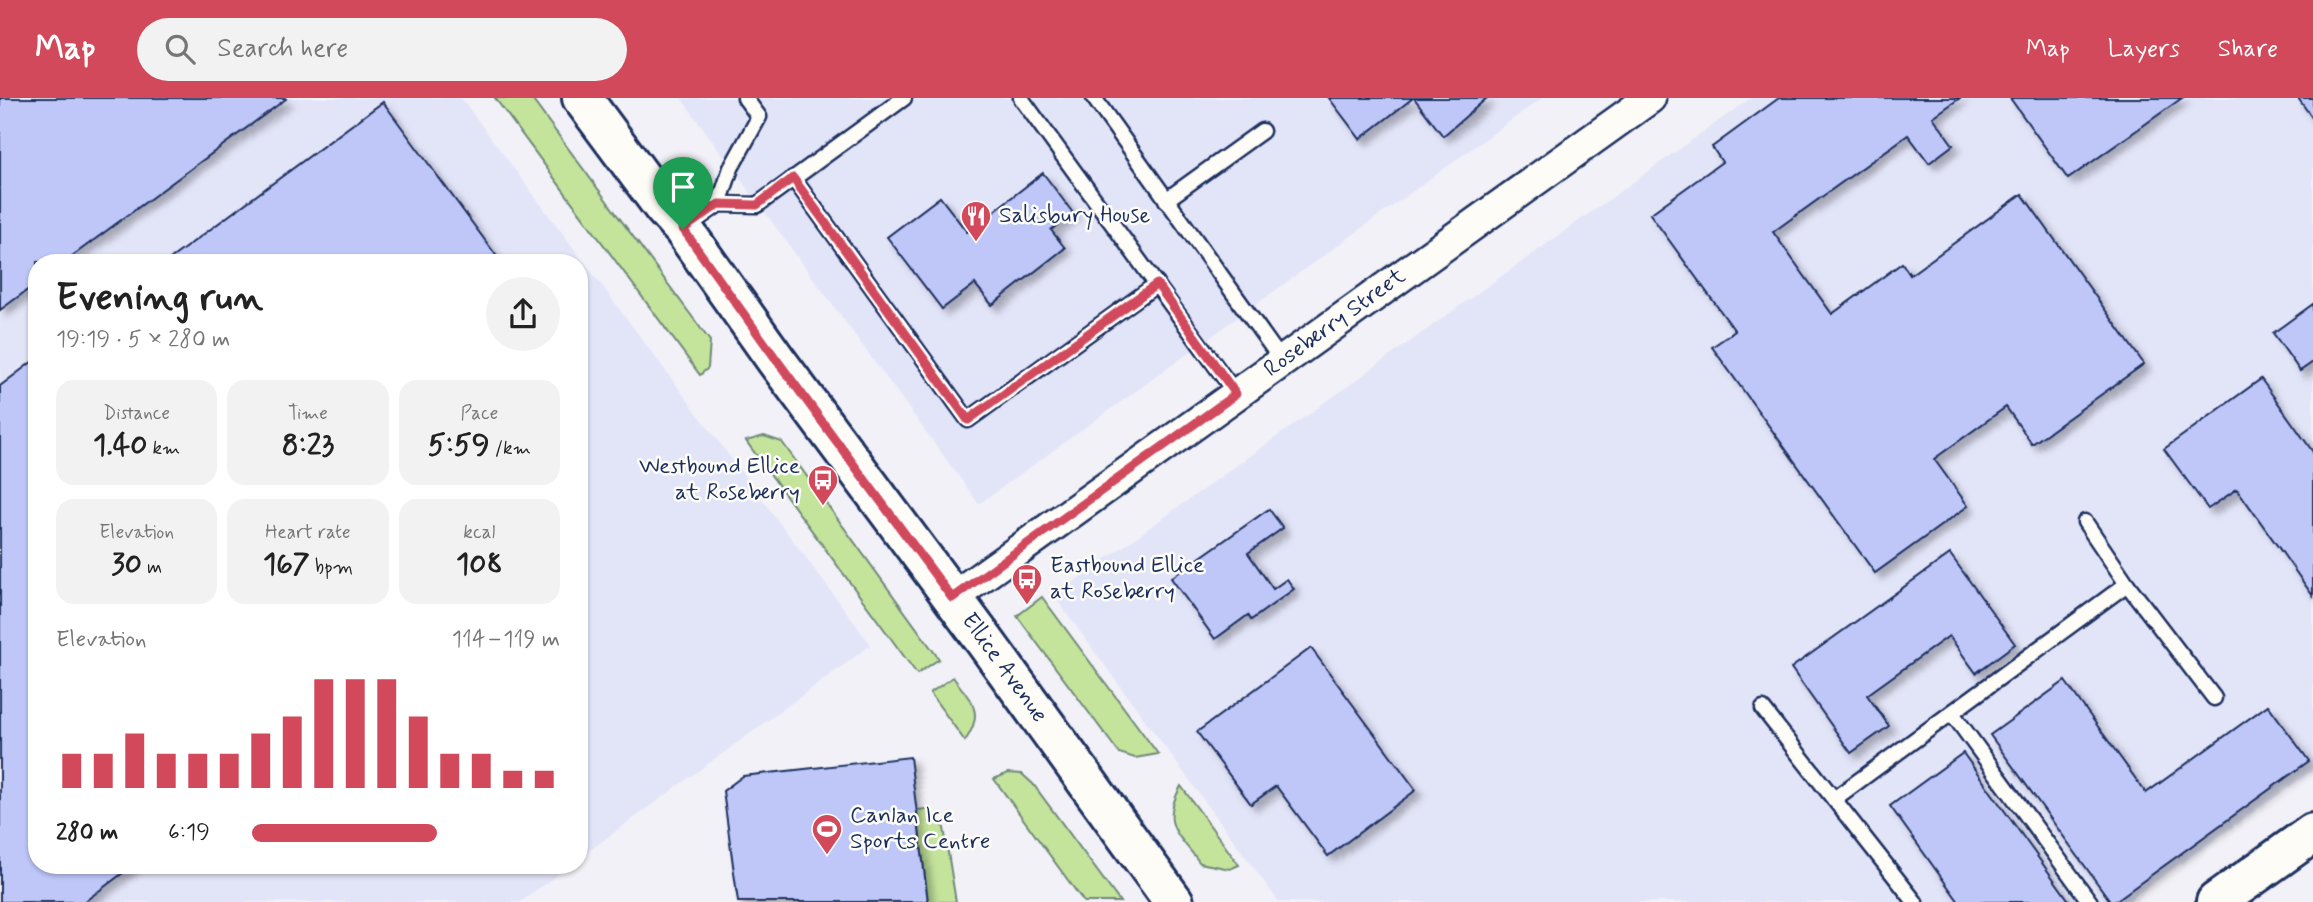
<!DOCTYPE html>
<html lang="en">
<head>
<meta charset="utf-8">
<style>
  :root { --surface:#fff; --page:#f2f2f2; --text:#222; --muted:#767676; --accent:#d1495b }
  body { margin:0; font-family:Mynerve,sans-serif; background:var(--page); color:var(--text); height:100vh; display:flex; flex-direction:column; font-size:26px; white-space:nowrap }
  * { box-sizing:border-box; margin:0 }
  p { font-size:23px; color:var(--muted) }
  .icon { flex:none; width:38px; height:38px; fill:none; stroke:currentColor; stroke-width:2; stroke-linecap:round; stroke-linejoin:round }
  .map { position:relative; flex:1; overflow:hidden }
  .drawer { position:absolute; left:28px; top:156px; width:560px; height:620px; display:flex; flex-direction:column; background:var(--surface); border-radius:28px; box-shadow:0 2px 5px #0004 }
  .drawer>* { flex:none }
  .pin { position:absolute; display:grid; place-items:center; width:60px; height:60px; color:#fff; margin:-72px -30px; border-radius:50% 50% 50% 0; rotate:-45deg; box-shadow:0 0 7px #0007 }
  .pin .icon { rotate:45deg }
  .round { display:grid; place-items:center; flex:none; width:74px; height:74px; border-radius:37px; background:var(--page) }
  .head { display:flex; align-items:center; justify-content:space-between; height:119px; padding:0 28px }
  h1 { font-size:38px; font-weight:700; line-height:52px }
  .figures { display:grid; grid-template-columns:repeat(3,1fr); gap:10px; height:119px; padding:7px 28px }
  .figures div { display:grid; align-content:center; border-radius:18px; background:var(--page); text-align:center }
  .figures b { font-size:30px; font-weight:700 }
  .figures small { font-size:19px; font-weight:400 }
  .figures p { font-size:19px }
  .chart { height:196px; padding:14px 28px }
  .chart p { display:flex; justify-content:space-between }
  .chart svg { width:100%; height:126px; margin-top:7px; stroke:var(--accent); stroke-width:6 }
  ul { padding:0 28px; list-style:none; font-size:23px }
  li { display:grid; grid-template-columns:112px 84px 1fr; align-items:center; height:52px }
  li i { height:18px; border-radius:9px; background:var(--accent) }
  header { display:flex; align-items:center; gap:42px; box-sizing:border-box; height:98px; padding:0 35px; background:var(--accent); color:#fff }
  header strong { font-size:33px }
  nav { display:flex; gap:38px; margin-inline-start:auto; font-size:24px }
  .search { width:490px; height:63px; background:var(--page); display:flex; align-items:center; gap:18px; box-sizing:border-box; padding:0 24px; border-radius:38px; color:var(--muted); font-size:26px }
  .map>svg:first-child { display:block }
</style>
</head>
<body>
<header>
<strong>Map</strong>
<div class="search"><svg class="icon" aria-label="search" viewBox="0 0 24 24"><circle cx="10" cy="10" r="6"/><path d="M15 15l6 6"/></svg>Search here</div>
<nav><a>Map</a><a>Layers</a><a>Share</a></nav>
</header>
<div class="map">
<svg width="2313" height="804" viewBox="0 0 2313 804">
  <defs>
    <filter id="shadow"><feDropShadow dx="6" dy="6" stdDeviation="3.5" flood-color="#0004"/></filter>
  </defs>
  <rect width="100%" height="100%" fill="#f1f1f7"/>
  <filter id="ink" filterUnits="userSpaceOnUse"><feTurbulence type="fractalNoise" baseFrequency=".0143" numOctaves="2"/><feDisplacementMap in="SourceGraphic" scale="14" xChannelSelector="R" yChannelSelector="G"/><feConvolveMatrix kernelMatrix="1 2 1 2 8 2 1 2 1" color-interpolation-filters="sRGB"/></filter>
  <g filter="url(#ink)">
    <!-- built -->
    <g fill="#e2e4f8">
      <path d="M0,0H461L871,547L579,760V164H37V766L571,767L520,804H0Z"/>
      <path d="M681,0H1542L979,406Z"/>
      <path d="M1751,0H2313V672L2126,804H1279L1054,498Z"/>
    </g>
    <!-- green -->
    <g fill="#c4e39b" stroke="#70897c" stroke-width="2">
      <path d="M495,0H531L710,243L708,270L700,277Z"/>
      <path d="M764,338L782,344L939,561L917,576L746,343Z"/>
      <path d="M1042,499L1158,656L1135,660L1119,655L1017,518Z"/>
      <path d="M953,579C972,605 985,613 965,643L930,595Z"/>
      <path d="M1008,675L1022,676L1033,686L1120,804H1084L994,681Z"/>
      <path d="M1181,688L1239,767L1230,771L1200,765C1177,734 1160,727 1181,688Z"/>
      <path d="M927,711L935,718L944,730L956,804H928L917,712Z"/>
    </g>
    <!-- building -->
    <g fill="#bfc7f9" stroke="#1b2f5e" stroke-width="2" filter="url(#shadow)">
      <path d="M0,0H285L286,1L64,164H37V185L0,212Z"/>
      <path d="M1329,0H1413L1360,41Z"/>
      <path d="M1414,0H1487L1443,38Z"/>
      <path d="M1779,0H1960L1933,19L1953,47L1929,65L1908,37L1773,134L1832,216L1902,165L1910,177L2022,96L2144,266L2032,346L2006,309L1934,361L1968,408L1875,475L1712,249L1735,233L1650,116L1722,64L1712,49Z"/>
      <path d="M2010,0H2182L2068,81Z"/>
      <path d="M2298,0H2313V21Z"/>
      <path d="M383,4L501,164H166Z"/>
      <path d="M1043,75L1073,115L1051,132L1065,150L992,207L975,186L942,211L887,139L940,99L967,134Z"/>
      <path d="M2313,206V264L2300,273L2273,235Z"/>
      <path d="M37,260V766H135L84,804H0V288Z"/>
      <path d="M2261,281L2313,354V498L2237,391L2208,411L2164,351Z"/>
      <path d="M1269,411L1283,430L1248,455L1273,491L1287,481L1294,491L1251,522L1248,517L1215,541L1171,480Z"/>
      <path d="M1950,456L2015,546L1976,575L1949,538L1867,597L1889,628L1851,655L1791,570Z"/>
      <path d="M1311,550L1416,692L1328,758L1276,688L1251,706L1197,634Z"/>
      <path d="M2065,583L2146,695L2268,607L2309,663L2114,804H2111L1990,637Z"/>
      <path d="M1963,655L2070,804H1959L1890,708Z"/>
      <path d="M910,659L928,804H738L723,693L743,678Z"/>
    </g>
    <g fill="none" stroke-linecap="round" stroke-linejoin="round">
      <!-- lane casing -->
      <g stroke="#1b2f5e" stroke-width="19">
        <g id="lane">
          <path d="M1021,0L1236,296"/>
          <path d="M1094,0L1282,263"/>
          <path d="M793,80L968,322L1157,186"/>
          <path d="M1166,102L1262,33"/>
          <path d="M719,106L731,70L759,19L745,0"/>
          <path d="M685,130L719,106L757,107L904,0"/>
          <path d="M2127,486L2214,600"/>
          <path d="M1763,611L1915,804"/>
          <path d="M1952,615L2090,804"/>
          <path d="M1834,701L2127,486L2085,424"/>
        </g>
      </g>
      <!-- street casing -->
      <g stroke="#1b2f5e" stroke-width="35">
        <path id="street" d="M952,500L1650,0"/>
      </g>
      <!-- secondary casing -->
      <g stroke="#1b2f5e" stroke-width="44">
        <g id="secondary">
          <path d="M582,0L663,109L683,131L776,262L984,542L1174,804"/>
          <path d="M2216,804L2313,735"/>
        </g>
      </g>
      <!-- lane -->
      <use href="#lane" stroke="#fdfcf7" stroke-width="14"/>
      <!-- street -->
      <use href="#street" stroke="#fdfcf7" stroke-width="30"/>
      <!-- secondary -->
      <use href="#secondary" stroke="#fdfcf7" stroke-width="38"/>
    </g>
  </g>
  <g fill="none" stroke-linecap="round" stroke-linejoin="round" filter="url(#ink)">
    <!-- route casing -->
    <g stroke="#fff" stroke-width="14">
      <path id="route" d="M793,80L968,322L1157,186L1236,296L952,500L776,261L683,131L719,106L757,107Z"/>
    </g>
    <!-- route -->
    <use href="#route" stroke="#d1495b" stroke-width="9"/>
  </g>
  <!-- icons -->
  <defs>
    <g id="restaurant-pin" transform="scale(1.575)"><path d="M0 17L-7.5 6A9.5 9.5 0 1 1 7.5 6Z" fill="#d1495b" stroke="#fdfcf7"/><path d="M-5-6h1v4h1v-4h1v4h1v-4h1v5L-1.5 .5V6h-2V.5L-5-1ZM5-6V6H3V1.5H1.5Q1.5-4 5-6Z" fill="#fff"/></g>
    <g id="bus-pin" transform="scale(1.575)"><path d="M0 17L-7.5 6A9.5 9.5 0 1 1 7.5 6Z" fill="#d1495b" stroke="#fdfcf7"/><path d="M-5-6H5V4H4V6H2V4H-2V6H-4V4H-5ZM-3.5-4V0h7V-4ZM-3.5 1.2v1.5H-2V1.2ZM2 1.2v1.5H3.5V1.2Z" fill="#fff"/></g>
    <g id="stadium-pin" transform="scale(1.575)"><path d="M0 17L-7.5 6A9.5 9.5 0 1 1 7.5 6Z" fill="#d1495b" stroke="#fdfcf7"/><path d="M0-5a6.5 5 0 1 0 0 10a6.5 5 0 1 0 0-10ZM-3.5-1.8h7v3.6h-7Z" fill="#fff"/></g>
  </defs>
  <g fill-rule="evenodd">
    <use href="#restaurant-pin" x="976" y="118"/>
    <use href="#bus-pin" x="823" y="382"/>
    <use href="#bus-pin" x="1027" y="481"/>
    <use href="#stadium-pin" x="827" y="731"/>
  </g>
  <g text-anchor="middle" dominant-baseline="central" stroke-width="5" stroke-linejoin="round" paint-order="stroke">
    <!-- poi labels -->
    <g font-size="23" fill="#1b2f5e" stroke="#fdfcf7" text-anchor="start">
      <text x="999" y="118">Salisbury House</text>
      <text x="800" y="369" text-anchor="end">Westbound Ellice<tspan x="800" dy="26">at Roseberry</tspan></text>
      <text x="1050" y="468">Eastbound Ellice<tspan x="1050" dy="26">at Roseberry</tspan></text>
      <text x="850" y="718">Canlan Ice<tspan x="850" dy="26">Sports Centre</tspan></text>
    </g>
    <!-- street labels -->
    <g font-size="23" fill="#1b2f5e" stroke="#fdfcf7">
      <text transform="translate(1335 225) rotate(-36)">Roseberry Street</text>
      <text transform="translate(1004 570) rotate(54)">Ellice Avenue</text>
    </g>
  </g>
</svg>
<div class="pin" style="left:683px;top:131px;background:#1e9e55"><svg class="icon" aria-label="arrive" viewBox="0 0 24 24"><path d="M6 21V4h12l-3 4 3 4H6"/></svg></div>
<section class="drawer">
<div class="head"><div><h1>Evening run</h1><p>19:19 · 5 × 280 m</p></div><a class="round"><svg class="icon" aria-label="share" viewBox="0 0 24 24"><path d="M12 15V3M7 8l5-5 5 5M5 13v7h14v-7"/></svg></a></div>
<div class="figures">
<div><p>Distance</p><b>1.40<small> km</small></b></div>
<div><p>Time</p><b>8:23</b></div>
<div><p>Pace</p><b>5:59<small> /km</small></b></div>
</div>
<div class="figures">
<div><p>Elevation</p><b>30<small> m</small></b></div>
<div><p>Heart rate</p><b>167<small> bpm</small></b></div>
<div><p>kcal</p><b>108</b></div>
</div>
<div class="chart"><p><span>Elevation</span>114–119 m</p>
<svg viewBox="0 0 160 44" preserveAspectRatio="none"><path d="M5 44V32M15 44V32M25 44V25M35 44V32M45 44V32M55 44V32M65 44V25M75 44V19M85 44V6M95 44V6M105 44V6M115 44V19M125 44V32M135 44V32M145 44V38M155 44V38"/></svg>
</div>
<ul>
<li><b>280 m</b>6:19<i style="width:60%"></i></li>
</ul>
</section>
</div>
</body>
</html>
